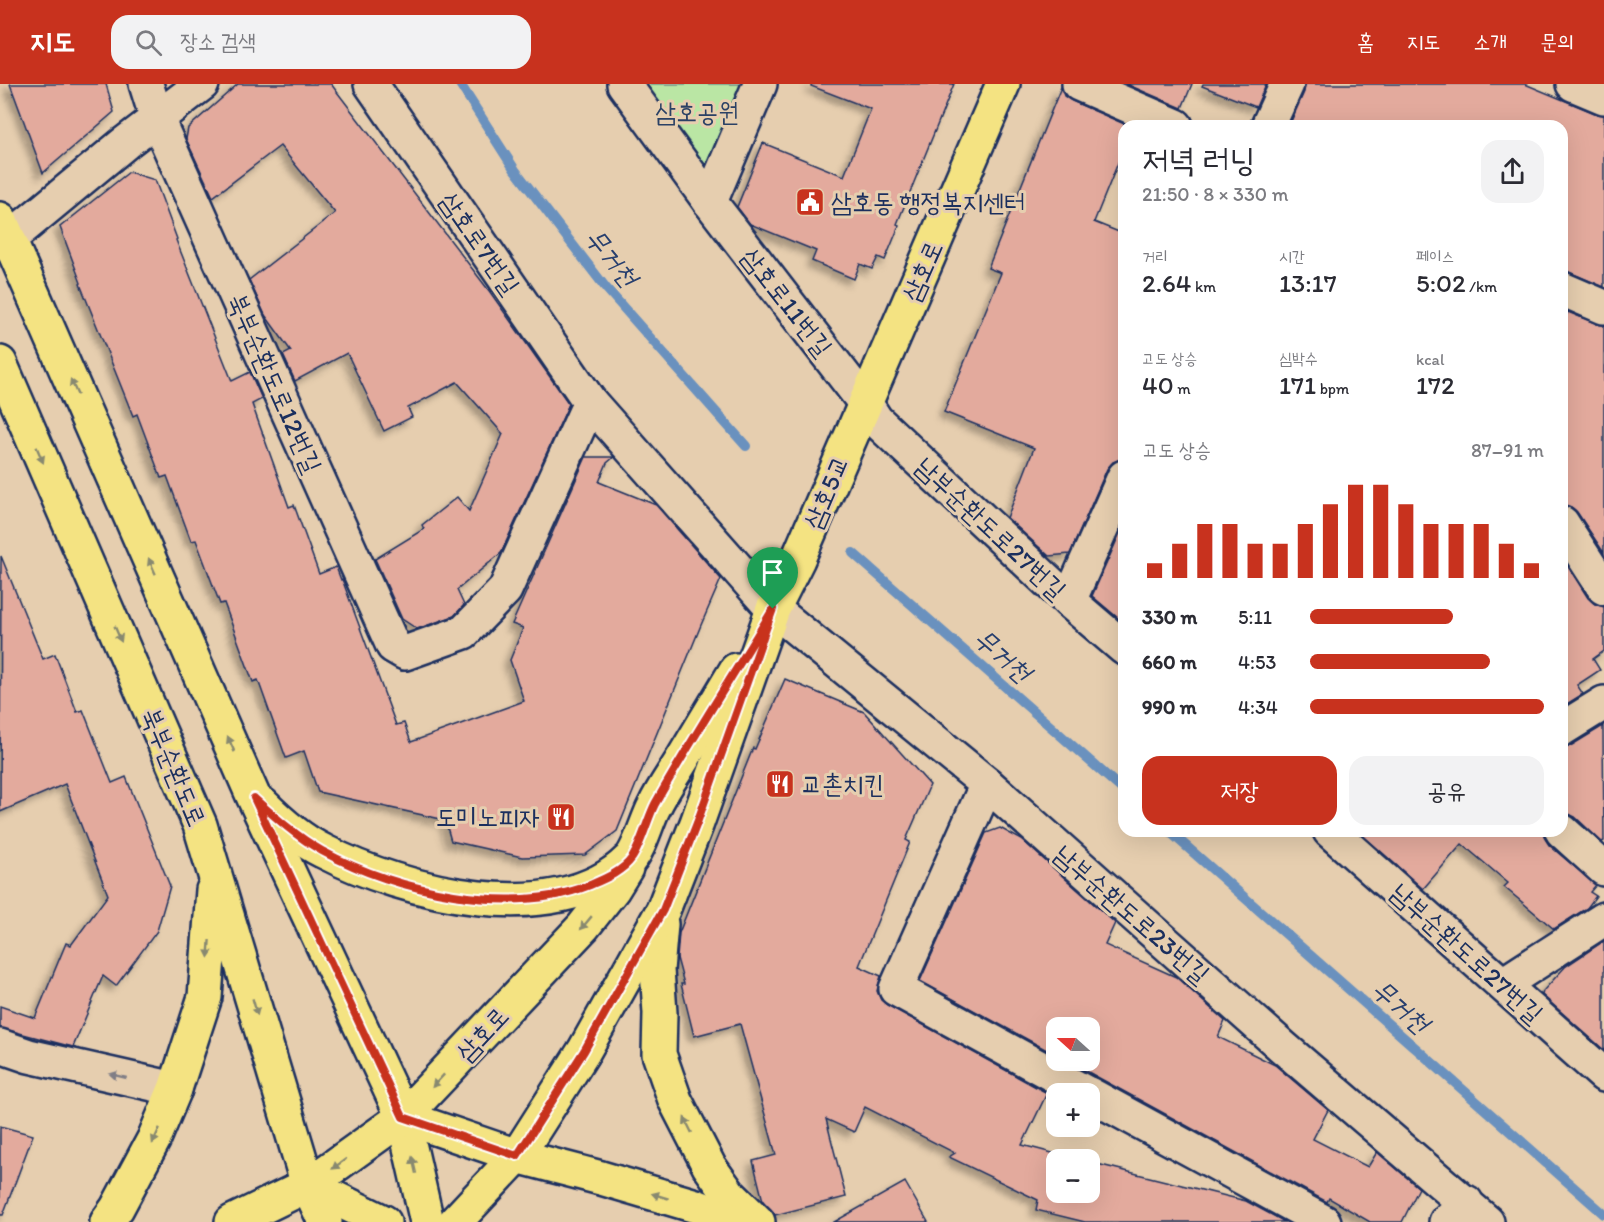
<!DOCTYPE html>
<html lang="ko">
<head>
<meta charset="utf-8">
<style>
  :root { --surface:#fff; --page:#f2f2f3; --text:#2b2b33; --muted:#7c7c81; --accent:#c8321e }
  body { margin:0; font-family:Itim,"Poor Story",sans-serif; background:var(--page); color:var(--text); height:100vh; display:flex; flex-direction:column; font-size:22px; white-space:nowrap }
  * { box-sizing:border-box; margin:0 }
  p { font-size:20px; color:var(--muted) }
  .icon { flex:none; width:33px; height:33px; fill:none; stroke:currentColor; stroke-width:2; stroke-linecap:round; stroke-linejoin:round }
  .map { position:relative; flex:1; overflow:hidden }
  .drawer { position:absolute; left:1118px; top:36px; width:450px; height:717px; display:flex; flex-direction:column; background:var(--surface); border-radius:18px; box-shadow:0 6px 24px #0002 }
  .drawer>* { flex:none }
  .needle { width:39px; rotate:291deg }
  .controls { position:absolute; left:1046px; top:933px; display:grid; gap:12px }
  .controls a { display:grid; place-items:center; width:54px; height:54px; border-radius:12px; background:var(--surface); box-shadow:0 6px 24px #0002; font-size:30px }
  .pin { position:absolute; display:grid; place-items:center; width:51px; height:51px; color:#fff; margin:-62px -26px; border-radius:50% 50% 50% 0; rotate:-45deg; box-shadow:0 0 6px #0007 }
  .pin .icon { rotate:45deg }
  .round { display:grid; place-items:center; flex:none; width:63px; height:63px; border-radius:18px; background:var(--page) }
  .overview { display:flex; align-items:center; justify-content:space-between; height:102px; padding:0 24px }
  h1 { font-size:33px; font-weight:600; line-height:45px }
  .figures { display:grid; grid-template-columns:repeat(3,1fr); gap:9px; height:102px; padding:6px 24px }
  .figures div { display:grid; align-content:center }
  .figures b { font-size:26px; font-weight:600 }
  .figures small { font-size:16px; font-weight:400 }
  .figures p { font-size:16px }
  .chart { height:168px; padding:12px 24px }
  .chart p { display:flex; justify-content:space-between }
  .chart svg { width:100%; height:108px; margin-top:6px; stroke:var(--accent); stroke-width:6 }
  .button { display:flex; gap:12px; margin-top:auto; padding:12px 24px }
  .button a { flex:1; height:69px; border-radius:18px; background:var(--accent); color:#fff; font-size:24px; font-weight:600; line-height:69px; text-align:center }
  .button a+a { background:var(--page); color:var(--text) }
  ul { padding:0 24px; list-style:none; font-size:20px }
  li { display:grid; grid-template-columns:96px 72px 1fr; align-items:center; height:45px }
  li i { height:15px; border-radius:8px; background:var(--accent) }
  header { display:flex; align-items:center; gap:36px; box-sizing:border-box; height:84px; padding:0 30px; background:var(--accent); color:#fff }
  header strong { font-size:28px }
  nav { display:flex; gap:33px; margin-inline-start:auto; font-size:21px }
  .search { width:420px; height:54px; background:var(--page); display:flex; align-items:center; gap:15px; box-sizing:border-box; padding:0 21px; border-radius:18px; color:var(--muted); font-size:22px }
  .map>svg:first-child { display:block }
</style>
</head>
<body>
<header>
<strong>지도</strong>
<div class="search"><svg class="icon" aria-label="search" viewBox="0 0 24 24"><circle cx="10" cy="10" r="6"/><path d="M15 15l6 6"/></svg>장소 검색</div>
<nav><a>홈</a><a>지도</a><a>소개</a><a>문의</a></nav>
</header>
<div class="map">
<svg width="1604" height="1138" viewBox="0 0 1604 1138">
  <defs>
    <filter id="shadow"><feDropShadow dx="-5.5" dy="5.5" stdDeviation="3" flood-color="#0004"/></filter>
  </defs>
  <rect width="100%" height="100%" fill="#e6ceaf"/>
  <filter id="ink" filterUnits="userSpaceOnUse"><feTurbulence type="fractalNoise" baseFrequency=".0167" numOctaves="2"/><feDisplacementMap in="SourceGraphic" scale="12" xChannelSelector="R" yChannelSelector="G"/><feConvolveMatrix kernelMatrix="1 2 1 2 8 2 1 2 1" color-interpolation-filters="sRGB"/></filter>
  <g filter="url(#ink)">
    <!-- green -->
    <path fill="#bae6a4" stroke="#6a8a81" stroke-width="1.5" d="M644,0H741L705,86Z"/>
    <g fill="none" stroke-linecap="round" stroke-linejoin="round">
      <!-- stream -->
      <g stroke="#6b91be" stroke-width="10">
        <path d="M460,0L515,86L606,204L746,362"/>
        <path d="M853,469L1124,707"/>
        <path d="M1169,747L1604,1130"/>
      </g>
    </g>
    <!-- building -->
    <g fill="#e3aa9d" stroke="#1b2f5e" stroke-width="1.5" filter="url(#shadow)">
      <path d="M10,0H106L114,28L43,89Z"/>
      <path d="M238,0H331L490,208L569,320L501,469L457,506L464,521L454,532L417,545L402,535L375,475L424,445L422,441L457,413L469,427L503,350L457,298L408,324L412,333L384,347L347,269L295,297L283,271L291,267L265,231L249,196L335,129L280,62L213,113L186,55L188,44Z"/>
      <path d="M811,0H954L897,140L899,142L885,176L878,173L872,185L860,180L854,195L812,177L816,167L750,140L737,123L763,59L844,92L871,25L811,2Z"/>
      <path d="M1126,0H1192L1182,24Z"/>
      <path d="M1203,0H1266L1256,23L1202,2Z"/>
      <path d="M1305,0H1525L1597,30L1604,31V203L1569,188L1562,187V42H1289L1304,8Z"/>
      <path d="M1061,3L1064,12L1072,17L1129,42H1124V64L1094,138L1124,150V375L1113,378L1107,385L1070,470L1049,472L1007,434L1034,364L944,328L1001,189L988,184Z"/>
      <path d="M129,88L155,96L177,155L176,156L232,297L250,288L262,315L252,320L289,423L294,421L319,490L336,483L341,496L342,495L396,641L404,639L411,658L524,617L510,576L523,544L512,540L586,373H614L607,379L599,398L656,421L721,495L701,541L617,747L585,771L522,773L451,757L445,736L318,708L304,667L286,674L258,596L253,598L224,519L220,520L196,456L191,457L167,392L161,394L137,330L133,332L80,200L81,199L60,143Z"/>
      <path d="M1568,228L1597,240L1604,241V469L1577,428L1571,423L1562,420V239Z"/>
      <path d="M1124,440V539L1092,512Z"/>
      <path d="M1,472L43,575L55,570L77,628L83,626L112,699L126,693L170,802L157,847L116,902L103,892L73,963L0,944V922L35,934L66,859L71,861L108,811L65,700L0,728Z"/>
      <path d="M1562,473L1588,514L1595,520L1604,523V567L1593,575L1600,586L1577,601L1583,610L1562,623Z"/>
      <path d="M785,595L864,628L930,701L906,756L910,758L859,882L881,892L877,907L881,916L887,921L1047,1009L1022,1061L1079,1076H1056V1108H1089V1078L1246,1117L1285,1138H1085L1036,1126L1038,1116L949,1073L955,1069L865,1023L854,1048L826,1035L846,1113L775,1131L763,1117L753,1077L776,1071L740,940L694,952L681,900H684L677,874L679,849L753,664L755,665Z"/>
      <path d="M1603,642L1604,757L1602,758L1575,733L1566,729H1562V664L1572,661Z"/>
      <path d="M1000,744L1022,756L1115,839L1105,861L1176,893L1225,937L1218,953L1275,981L1328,1026L1313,1055L1368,1083L1377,1068L1419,1104L1402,1138H1370L1329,1114L1327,1118L1066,976H1089V944H1056V971L920,897L986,749Z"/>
      <path d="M1358,747H1544V753L1549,761L1596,801L1590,808L1596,812L1587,824L1554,845L1504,803L1508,799L1462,760L1423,805Z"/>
      <path d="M1604,857V966L1542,911L1543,907L1565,883Z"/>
      <path d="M0,1042L33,1051L3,1131H0Z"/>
      <path d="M905,1098L928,1138H834Z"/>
    </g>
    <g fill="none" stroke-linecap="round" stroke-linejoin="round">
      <!-- minor casing -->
      <g stroke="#1b2f5e" stroke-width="38">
        <g id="minor">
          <path d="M146,0L157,35L393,562L405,569L464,548L505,506L590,318"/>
          <path d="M371,0L590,318L773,525L987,700L1284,964L1487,1138"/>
          <path d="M624,0L710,118L865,319L876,336L1069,517L1124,564"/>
          <path d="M1079,0L1176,42"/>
          <path d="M1573,0L1604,13"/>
          <path d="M1268,42L1287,0"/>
          <path d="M710,118L760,0"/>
          <path d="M9,155L125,59L202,0"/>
          <path d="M1562,205L1604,223"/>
          <path d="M1562,439L1604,504"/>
          <path d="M1069,517L1124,393"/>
          <path d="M1562,645L1604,619"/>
          <path d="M987,700L896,905L1088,1010"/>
          <path d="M1330,747L1604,991"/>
          <path d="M1562,747L1604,785"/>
          <path d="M1503,900L1604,835"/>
          <path d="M0,962L29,972L175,1005"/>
          <path d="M1089,1010L1324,1138"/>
          <path d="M1446,1138L1466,1118"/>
        </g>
      </g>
      <!-- major casing -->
      <g stroke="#1b2f5e" stroke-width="38">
        <g id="major">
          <path d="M0,135L254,714L403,1033L427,1138"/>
          <path d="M0,279L200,741L308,1101L325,1138"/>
          <path d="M262,720C280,738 300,756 323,767C402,808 557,848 629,776C639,767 647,736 654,723C662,706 673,691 682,676C700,646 718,616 736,586"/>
          <path d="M661,840L657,886L660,929L659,970L675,1016L709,1082L729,1110L758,1138"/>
          <path d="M403,1033L517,1072L601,1094L696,1122L735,1138"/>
          <path d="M308,1101L403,1033L583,843L613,805L626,784"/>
          <path d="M308,1101L384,1138"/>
          <path d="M107,1138L117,1124L154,1055L175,1005L205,913L213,806"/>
          <path d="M455,1138L517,1072L584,967L663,826L697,739L773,525L798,475L1003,0"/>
        </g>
      </g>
      <!-- highway casing -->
      <g stroke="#1b2f5e" stroke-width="38">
        <path id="highway" d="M232,1138L308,1101"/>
      </g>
      <!-- minor -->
      <use href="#minor" stroke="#e6ceaf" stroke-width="33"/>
      <!-- major -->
      <use href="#major" stroke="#f4e382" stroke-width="33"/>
      <!-- highway -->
      <use href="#highway" stroke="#f4e382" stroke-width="33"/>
    </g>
    <!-- one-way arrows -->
    <defs><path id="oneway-solid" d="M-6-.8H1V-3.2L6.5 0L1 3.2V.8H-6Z" transform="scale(1.5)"/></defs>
    <g fill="#888970">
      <use href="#oneway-solid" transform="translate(74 303) rotate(-114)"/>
      <use href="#oneway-solid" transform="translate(40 371) rotate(67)"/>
      <use href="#oneway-solid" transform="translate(152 482) rotate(-114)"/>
      <use href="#oneway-solid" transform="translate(118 550) rotate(67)"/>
      <use href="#oneway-solid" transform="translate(231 660) rotate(-114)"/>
      <use href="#oneway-solid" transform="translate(586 839) rotate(130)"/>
      <use href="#oneway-solid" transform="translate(209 865) rotate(94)"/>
      <use href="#oneway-solid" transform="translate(255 923) rotate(74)"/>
      <use href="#oneway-solid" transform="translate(438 997) rotate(133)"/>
      <use href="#oneway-solid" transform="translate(688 1041) rotate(-116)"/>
      <use href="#oneway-solid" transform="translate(156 1052) rotate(115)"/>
      <use href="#oneway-solid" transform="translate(339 1080) rotate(144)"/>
      <use href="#oneway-solid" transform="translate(414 1081) rotate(-103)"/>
      <use href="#oneway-solid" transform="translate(660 1112) rotate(-163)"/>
    </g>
    <use fill="#807e86" href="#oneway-solid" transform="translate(118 992) rotate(-167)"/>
  </g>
  <g fill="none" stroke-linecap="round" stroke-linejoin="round" filter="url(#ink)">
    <!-- route casing -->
    <g stroke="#fff" stroke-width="12">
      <path id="route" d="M773,525L697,739L663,826L584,967L517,1072L403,1033L254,714C275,733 297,753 322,767C396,807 510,833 590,801C604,795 622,788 632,774C641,761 647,736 655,720C692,654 734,590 773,525Z"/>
    </g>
    <!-- route -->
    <use href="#route" stroke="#c8321e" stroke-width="8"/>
  </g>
  <!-- icons -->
  <defs>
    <g id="civic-square" transform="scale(1.5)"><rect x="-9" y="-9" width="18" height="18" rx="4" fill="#c8321e" stroke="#e6ceaf"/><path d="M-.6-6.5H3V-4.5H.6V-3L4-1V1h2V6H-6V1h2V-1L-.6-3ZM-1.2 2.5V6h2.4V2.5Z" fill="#fff"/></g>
    <g id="restaurant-square" transform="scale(1.5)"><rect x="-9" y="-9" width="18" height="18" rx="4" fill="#c8321e" stroke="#e6ceaf"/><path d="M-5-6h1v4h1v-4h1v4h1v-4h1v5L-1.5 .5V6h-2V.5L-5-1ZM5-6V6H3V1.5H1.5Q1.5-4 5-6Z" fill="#fff"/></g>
  </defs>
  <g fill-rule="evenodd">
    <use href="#civic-square" x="810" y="118"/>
    <use href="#restaurant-square" x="780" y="700"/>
    <use href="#restaurant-square" x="561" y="733"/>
  </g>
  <g text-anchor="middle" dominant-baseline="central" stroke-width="6" stroke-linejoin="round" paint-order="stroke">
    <!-- park labels -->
    <g font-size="26" fill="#2b4165" stroke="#e6ceaf">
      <text x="697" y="28">삼호공원</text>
    </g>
    <!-- poi labels -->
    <g font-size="26" fill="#1b2f5e" stroke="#e6ceaf" text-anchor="start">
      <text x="831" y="118">삼호동 행정복지센터</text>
      <text x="801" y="700">교촌치킨</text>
      <text x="540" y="733" text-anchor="end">도미노피자</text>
    </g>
    <!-- street labels -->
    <g font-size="26" fill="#1b2f5e" stroke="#e6ceaf">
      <text transform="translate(480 159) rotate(55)">삼호로7번길</text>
      <text transform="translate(922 187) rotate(-66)">삼호로</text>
      <text transform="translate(787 218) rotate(52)">삼호로11번길</text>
      <text transform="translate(275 299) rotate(66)">북부순환도로12번길</text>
      <text transform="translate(826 408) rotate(-67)">삼호5교</text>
      <text transform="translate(991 444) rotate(43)">남부순환도로27번길</text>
      <text transform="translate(174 683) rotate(67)">북부순환도로</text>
      <text transform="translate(1132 830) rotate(41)">남부순환도로23번길</text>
      <text transform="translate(1467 869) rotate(42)">남부순환도로27번길</text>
      <text transform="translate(482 950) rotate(-47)">삼호로</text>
    </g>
    <!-- water labels -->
    <g font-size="27" font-style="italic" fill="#283f6e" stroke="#e6ceaf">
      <text transform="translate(612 173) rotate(51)">무거천</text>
      <text transform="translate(1003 571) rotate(41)">무거천</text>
      <text transform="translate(1401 922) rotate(41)">무거천</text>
    </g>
  </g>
</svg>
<div class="controls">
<a><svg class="needle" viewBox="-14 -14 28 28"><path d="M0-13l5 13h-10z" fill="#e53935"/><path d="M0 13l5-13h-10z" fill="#7c7c81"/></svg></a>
<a>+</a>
<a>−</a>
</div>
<div class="pin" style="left:773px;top:525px;background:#1e9e55"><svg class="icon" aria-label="arrive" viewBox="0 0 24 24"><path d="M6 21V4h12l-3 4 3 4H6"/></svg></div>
<section class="drawer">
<div class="overview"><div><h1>저녁 러닝</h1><p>21:50 · 8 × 330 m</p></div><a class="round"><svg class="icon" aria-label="share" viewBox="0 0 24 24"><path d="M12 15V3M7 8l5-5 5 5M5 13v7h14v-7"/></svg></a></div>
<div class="figures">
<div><p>거리</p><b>2.64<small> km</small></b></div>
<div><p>시간</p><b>13:17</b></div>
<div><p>페이스</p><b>5:02<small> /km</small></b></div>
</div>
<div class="figures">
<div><p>고도 상승</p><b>40<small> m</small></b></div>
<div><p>심박수</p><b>171<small> bpm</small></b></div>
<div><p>kcal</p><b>172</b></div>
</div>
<div class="chart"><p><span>고도 상승</span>87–91 m</p>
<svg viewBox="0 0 160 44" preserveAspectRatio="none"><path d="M5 44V38M15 44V30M25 44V22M35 44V22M45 44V30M55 44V30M65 44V22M75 44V14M85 44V6M95 44V6M105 44V14M115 44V22M125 44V22M135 44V22M145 44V30M155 44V38"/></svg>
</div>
<ul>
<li><b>330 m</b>5:11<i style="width:61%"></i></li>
<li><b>660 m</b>4:53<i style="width:77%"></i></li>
<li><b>990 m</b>4:34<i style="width:100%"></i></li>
</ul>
<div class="button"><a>저장</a><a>공유</a></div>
</section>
</div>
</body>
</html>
